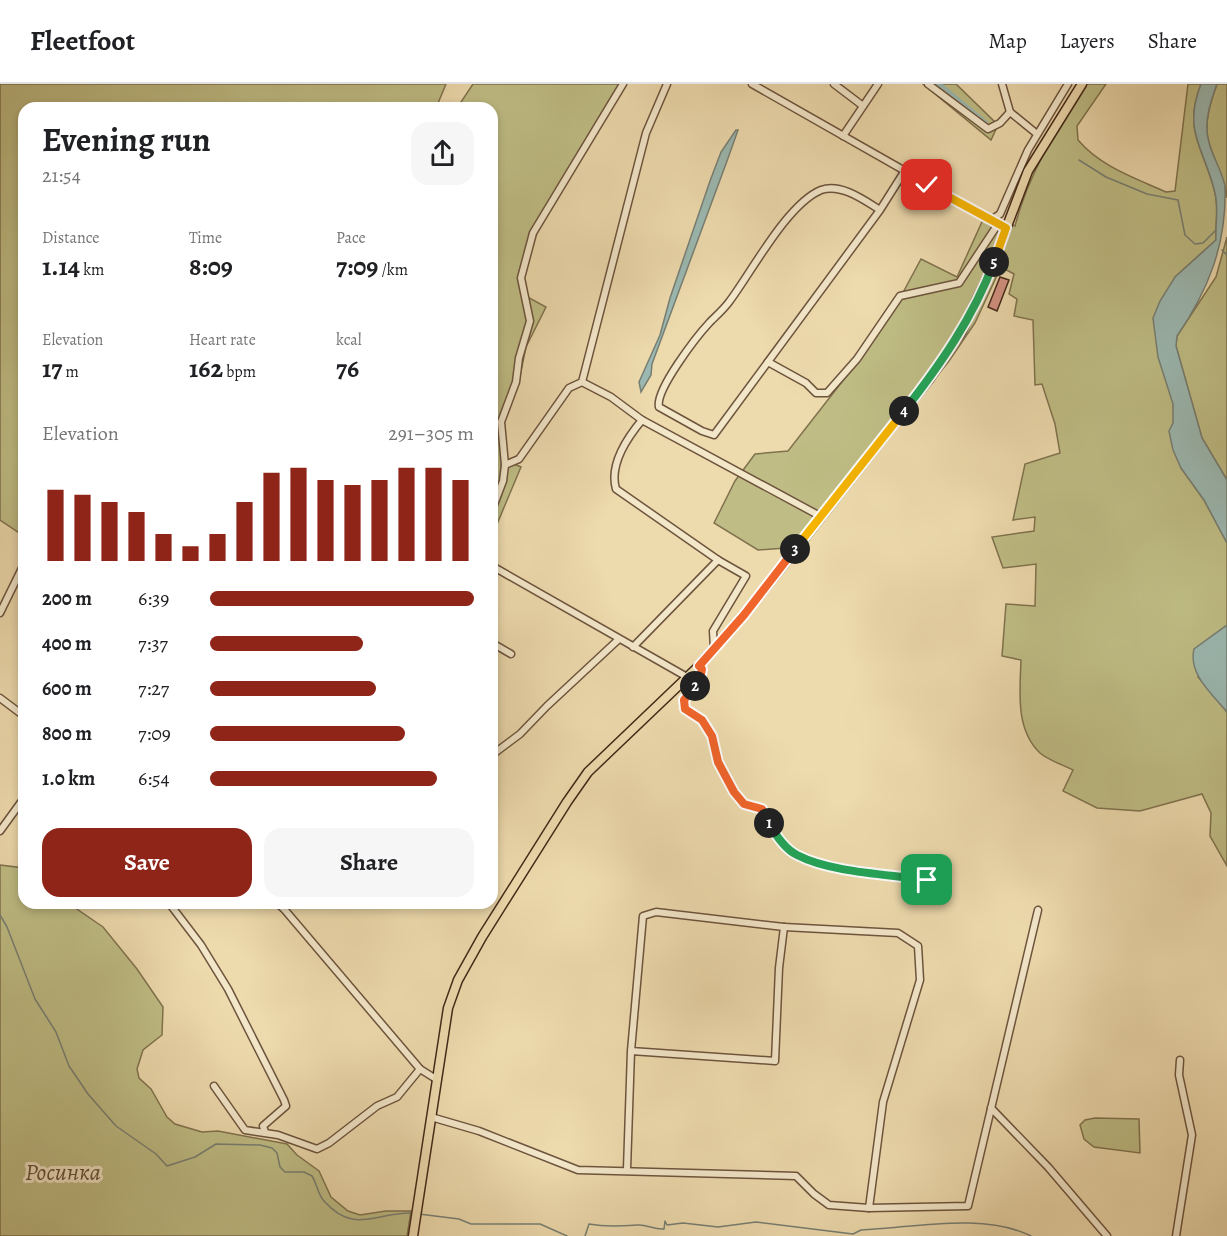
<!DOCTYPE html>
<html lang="en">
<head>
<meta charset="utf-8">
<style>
  :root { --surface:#fff; --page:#f6f6f6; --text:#202124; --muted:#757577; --line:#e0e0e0; --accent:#8f2418 }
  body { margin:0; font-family:Alegreya,serif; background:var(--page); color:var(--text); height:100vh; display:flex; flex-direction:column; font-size:22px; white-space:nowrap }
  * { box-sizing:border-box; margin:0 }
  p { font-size:20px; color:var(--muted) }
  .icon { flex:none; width:33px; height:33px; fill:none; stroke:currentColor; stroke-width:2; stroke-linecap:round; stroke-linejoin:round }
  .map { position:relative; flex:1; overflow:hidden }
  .sheet { position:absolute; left:18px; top:18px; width:480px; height:807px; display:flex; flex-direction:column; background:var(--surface); border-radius:18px; box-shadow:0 3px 9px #0003 }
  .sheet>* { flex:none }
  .pin { position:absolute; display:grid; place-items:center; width:51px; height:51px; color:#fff; margin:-26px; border-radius:12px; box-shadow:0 3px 9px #0006 }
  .km { position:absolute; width:30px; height:30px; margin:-15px; border-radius:50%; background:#222; color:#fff; font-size:16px; line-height:30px; text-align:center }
  .round { display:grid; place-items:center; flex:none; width:63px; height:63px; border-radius:18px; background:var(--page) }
  .head { display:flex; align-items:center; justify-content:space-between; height:102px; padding:0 24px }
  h1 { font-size:33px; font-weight:600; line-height:45px }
  .figures { display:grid; grid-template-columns:repeat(3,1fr); gap:9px; height:102px; padding:6px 24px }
  .figures div { display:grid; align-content:center }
  .figures b { font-size:26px; font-weight:600 }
  .figures small { font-size:16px; font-weight:400 }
  .figures p { font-size:16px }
  .chart { height:168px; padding:12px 24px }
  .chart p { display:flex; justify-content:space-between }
  .chart svg { width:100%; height:108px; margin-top:6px; stroke:var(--accent); stroke-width:6 }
  .primary-button { display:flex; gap:12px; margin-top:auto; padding:12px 24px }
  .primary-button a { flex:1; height:69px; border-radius:18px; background:var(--accent); color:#fff; font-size:24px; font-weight:600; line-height:69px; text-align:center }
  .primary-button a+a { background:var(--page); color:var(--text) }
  ul { padding:0 24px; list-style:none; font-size:20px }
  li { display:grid; grid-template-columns:96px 72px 1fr; align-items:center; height:45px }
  li i { height:15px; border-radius:8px; background:var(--accent) }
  header { display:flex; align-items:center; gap:36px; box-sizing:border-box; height:84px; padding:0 30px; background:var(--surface); border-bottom:2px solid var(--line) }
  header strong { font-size:28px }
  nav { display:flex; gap:33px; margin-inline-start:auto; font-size:21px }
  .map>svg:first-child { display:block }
</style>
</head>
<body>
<header>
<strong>Fleetfoot</strong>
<nav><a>Map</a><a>Layers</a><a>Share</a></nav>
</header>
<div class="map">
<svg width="1227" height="1152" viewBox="0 0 1227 1152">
  <rect width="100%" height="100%" fill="#eddaad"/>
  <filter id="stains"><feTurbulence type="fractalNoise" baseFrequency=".00333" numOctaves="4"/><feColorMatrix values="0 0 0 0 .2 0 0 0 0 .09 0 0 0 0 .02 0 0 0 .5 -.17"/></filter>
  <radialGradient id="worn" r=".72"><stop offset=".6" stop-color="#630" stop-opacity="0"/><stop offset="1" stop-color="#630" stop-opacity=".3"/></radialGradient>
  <!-- green -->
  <g fill="#bfbd85" stroke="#80724e" stroke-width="1.5">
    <path d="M0,0H446L436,24H24V452L0,436Z"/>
    <path d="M473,0H626L570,89L529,164L522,187V210L546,223L526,263L519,297L502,338L505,376L521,383L492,452V24H457Z"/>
    <path d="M923,0H956L998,41L991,56Z"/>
    <path d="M1087,0H1106L1077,42L1078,56C1101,83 1135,94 1166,108L1175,107L1188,0H1201C1182,49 1205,65 1215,109C1219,126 1215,139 1216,156L1175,193L1172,310L1181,384L1204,416L1227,459V541L1198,593L1227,628V782L1210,752L1211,729L1202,710L1140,727L1097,724L1063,707L1073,686C1063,681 1048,676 1040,669C1015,645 1020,607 1021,576L1002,572L1006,520L1035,522L1036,480L1003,484L992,453L1034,447L1035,433L1013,436L1025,380L1060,369L1055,340L1042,300L1035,301L1033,236L1014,232L1017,215L1009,210L1014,190L1001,183L975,239L949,277L800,463L758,466L714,439L735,397L755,370L788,367L859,276L892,229L921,175L957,193L986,129L1015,142C1028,91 1057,43 1087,0Z"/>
    <path d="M1217,0H1227V114C1224,93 1213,76 1208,56C1204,37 1211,17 1217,0Z"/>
    <path d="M1227,153V396L1202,354L1176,262L1177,252L1216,193Z"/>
    <path d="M0,781L24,784V819H68L103,843L137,885L163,923L162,951L143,966L137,985L139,994L151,1005L167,1033L175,1040L202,1048L218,1047L287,1060L297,1071L319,1087L331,1113L348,1127L360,1131L386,1127H411L407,1152H0Z"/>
    <path d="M1095,1034L1139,1035L1140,1069L1094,1063L1084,1055L1080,1041L1085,1036Z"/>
  </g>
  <!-- water -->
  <g fill="#9bb9b2" stroke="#777f74" stroke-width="1.5">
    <path d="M1201,0H1217C1211,17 1204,36 1208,54C1211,71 1222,86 1225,102C1227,160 1208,207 1177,252L1176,262L1202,354L1227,396V459L1204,416L1181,384L1173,366L1169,347L1173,339V320L1158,273L1153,234L1160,217L1175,193L1216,156C1215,139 1219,126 1215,109C1205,65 1182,48 1201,0Z"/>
    <path d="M736,46H738L727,77L652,280L651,291L641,308L639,298L660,251L670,214L710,97L721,68Z"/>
    <path d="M1227,541V628C1212,610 1188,590 1194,565Z"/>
  </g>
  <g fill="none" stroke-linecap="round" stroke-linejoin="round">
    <!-- stream -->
    <g stroke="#777f74" stroke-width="1.5">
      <path d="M1079,76L1106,93L1147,110L1178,116L1185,151L1195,160L1203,159L1216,146"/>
      <path d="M1222,166L1227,171"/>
      <path d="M0,831L7,843L35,915L56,948L69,982L88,1010L116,1042L156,1070L167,1082L195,1073L216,1060L260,1061L272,1064L277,1069L280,1083L285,1088H304L312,1092C317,1100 318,1111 324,1117C355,1152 377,1127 414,1129"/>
      <path d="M419,1130L459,1135L471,1140H540L567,1152"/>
      <path d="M585,1152L589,1140C606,1143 621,1142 639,1141C648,1141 655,1146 664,1145L665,1137L667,1141L683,1139L718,1143L756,1138L853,1150L861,1146C912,1144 983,1128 1031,1152"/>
    </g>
    <!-- canal -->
    <path stroke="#9bb9b2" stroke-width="6" d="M938,0L985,39"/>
  </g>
  <!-- building -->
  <path fill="#d49282" stroke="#422818" stroke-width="1.5" d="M1000,193L1009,196L997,227L988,223Z"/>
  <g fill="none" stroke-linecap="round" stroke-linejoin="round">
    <!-- minor casing -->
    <g stroke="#6d543d" stroke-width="9">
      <g id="minor">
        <path d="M752,0L1000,141"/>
        <path d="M834,0L863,22"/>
        <path d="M928,0L988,45L1000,39L1010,28"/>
        <path d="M1002,0L1010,28"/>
        <path d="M1010,28L1037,50"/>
        <path d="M843,52L878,0"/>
        <path d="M880,126C864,116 841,99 821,106C787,120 751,189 729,218C723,226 716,232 710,238C697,252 655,306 659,323L702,347L714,351L880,126L904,88"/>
        <path d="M990,137L1000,130L1028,66L1068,0"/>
        <path d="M768,278L806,299L816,309H827L857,275L900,212L959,199L998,140"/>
        <path d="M582,298L611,313L642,336L820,432"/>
        <path d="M642,336C627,354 609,381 616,405L718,476L746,492L713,547L714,564"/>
        <path d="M505,381L519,375L569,304L582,298L646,49L667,0"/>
        <path d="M492,426L503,397L505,381L501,338L516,298L519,274L530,237L521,194L533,149L623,0"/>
        <path d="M492,482L687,593"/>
        <path d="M0,529L24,480"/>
        <path d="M492,559L511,570"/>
        <path d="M633,563L718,476"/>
        <path d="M699,582L702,585L700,595L684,616L685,625L701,636L712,652L718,678L734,708L744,720L762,725C770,741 779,759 795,770C818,785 896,791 927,796"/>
        <path d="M0,614L24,632"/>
        <path d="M492,671L520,650L547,622L619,555"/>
        <path d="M0,747L24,714"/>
        <path d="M169,819L201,861L228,905L284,1016L286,1022L263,1042L265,1048"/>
        <path d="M277,819L284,825L420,985L436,995"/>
        <path d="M784,843L898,849L918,862L920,896L883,1018L869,1124"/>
        <path d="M214,1002L245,1046L278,1051L317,1065L329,1059L377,1022L397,1013L420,985"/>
        <path d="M991,1024L1048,1083L1107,1152"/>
        <path d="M431,1033L479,1047L578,1086L796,1092L814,1110L829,1121L869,1124L968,1122L1038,826"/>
        <path d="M627,1085L631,967L643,832L656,828L784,843L779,884L775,977L631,967"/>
        <path d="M1176,1152L1192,1051L1179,991L1180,976"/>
      </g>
    </g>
    <!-- major casing -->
    <g stroke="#422818" stroke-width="11">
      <path id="major" d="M413,1152L448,924L458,896L482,853L567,718L588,688L699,582L744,531L930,294L961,248L987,195L1028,87L1082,0"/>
    </g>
    <!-- minor -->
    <use href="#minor" stroke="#f3e7ca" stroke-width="6"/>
    <!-- major -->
    <use href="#major" stroke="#eddaad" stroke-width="8"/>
  </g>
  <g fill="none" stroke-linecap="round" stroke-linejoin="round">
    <!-- split-1 casing -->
    <g stroke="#fff" stroke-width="12">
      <path id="split-1" d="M769,739C775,750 785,765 797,771C832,789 887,790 927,796"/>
    </g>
    <!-- split-2 casing -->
    <g stroke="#fff" stroke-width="12">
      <path id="split-2" d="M695,602L684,616L685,625L702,636L712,652L718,678L734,708L744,720L762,725L769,739"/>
    </g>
    <!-- split-3 casing -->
    <g stroke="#fff" stroke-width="12">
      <path id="split-3" d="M695,602L700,595L702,585L699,582L744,531L795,465"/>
    </g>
    <!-- split-4 casing -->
    <g stroke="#fff" stroke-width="12">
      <path id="split-4" d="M795,465L904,327"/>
    </g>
    <!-- split-5 casing -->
    <g stroke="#fff" stroke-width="12">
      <path id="split-5" d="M904,327C940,281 973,234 994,178"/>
    </g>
    <!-- split-6 casing -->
    <g stroke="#fff" stroke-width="12">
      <path id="split-6" d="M927,101L1006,144L994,178"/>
    </g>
    <!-- split-1 -->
    <use href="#split-1" stroke="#22a559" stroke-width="8"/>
    <!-- split-2 -->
    <use href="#split-2" stroke="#f0652b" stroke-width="8"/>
    <!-- split-3 -->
    <use href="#split-3" stroke="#f0652b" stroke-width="8"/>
    <!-- split-4 -->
    <use href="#split-4" stroke="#f5b400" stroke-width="8"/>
    <!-- split-5 -->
    <use href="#split-5" stroke="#22a559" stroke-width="8"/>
    <!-- split-6 -->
    <use href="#split-6" stroke="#f5b400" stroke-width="8"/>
  </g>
  <g text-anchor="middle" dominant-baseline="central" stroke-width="6" stroke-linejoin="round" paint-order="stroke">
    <!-- park labels -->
    <g font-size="24" font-style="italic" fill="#614d33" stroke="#f3e7ca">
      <text x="63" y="1088">Росинка</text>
    </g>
  </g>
  <rect width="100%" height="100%" filter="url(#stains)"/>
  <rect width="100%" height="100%" fill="url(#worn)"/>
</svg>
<div class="pin" style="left:927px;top:796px;background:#1e9e55"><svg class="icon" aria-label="arrive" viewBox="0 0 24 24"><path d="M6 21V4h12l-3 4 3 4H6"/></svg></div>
<div class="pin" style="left:927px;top:101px;background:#d93025"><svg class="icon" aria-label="check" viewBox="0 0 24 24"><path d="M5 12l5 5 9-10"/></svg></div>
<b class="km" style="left:769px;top:739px">1</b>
<b class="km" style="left:695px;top:602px">2</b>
<b class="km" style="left:795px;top:465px">3</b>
<b class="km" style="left:904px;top:327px">4</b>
<b class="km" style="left:994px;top:178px">5</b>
<section class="sheet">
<div class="head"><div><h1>Evening run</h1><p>21:54</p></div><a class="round"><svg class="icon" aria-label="share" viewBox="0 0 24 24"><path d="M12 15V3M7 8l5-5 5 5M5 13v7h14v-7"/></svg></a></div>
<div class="figures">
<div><p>Distance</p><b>1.14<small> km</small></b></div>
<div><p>Time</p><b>8:09</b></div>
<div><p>Pace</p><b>7:09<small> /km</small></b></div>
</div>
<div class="figures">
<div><p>Elevation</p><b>17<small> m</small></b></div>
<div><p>Heart rate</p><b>162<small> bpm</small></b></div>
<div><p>kcal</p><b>76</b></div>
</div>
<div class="chart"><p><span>Elevation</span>291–305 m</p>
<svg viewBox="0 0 160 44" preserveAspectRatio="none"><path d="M5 44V15M15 44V17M25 44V20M35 44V24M45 44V33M55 44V38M65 44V33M75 44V20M85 44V8M95 44V6M105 44V11M115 44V13M125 44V11M135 44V6M145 44V6M155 44V11"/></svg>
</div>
<ul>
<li><b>200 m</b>6:39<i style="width:100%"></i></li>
<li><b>400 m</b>7:37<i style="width:58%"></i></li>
<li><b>600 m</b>7:27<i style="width:63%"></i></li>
<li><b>800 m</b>7:09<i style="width:74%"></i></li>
<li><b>1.0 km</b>6:54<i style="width:86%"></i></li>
</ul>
<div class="primary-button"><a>Save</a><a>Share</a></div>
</section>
</div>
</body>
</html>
